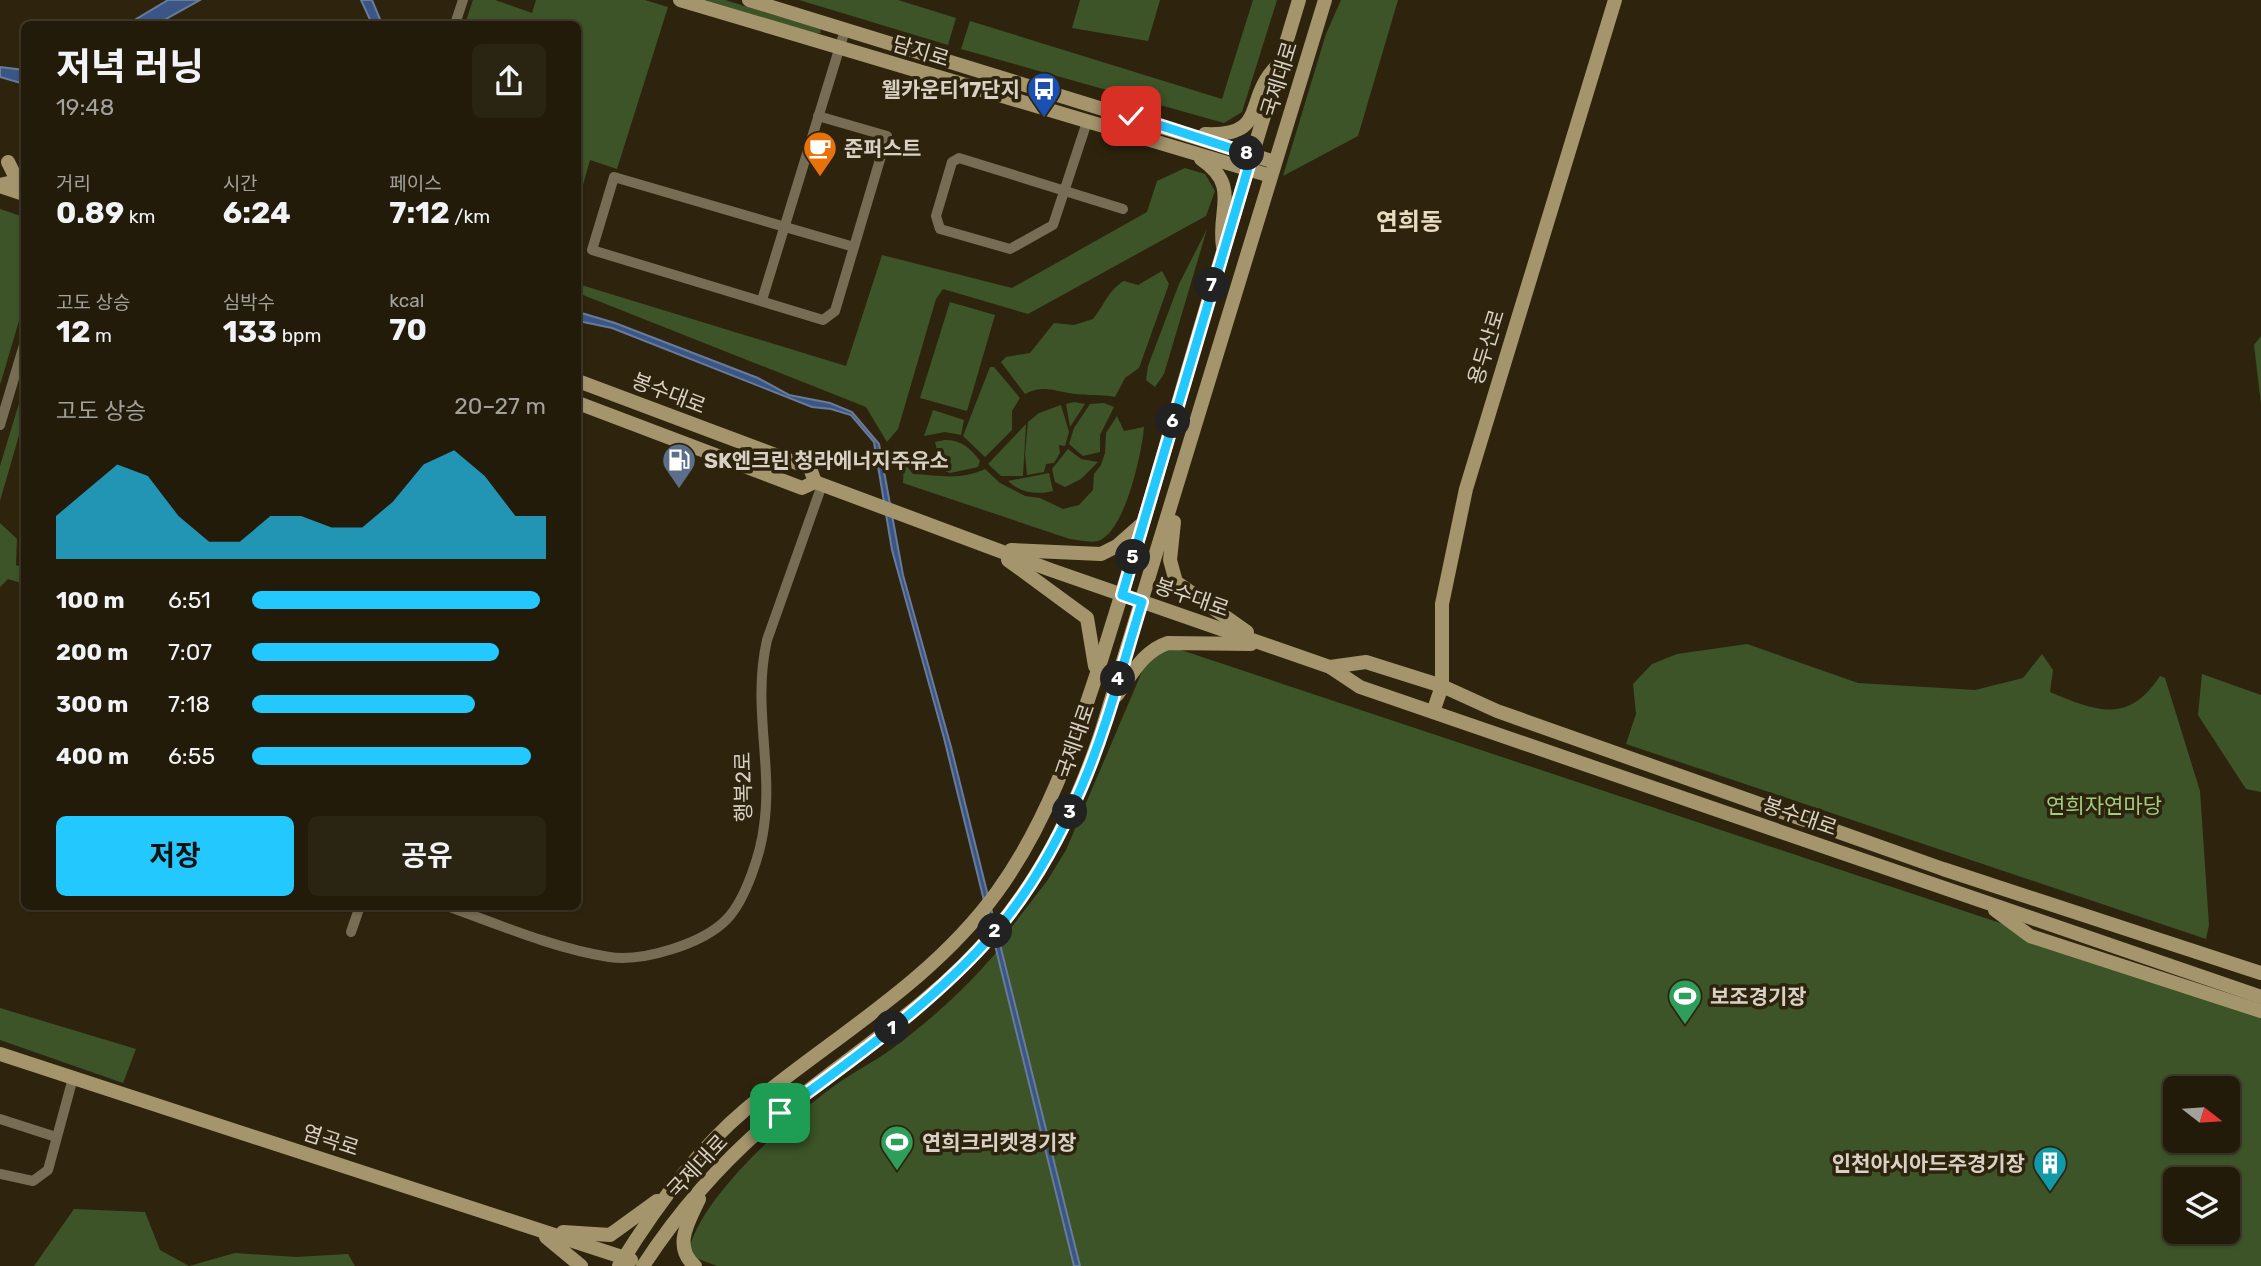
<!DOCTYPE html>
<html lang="ko">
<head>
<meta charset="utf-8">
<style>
  :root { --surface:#221b0a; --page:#2a2413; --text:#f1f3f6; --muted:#a2a19c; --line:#3f392b; --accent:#23c9fe }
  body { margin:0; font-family:Rubik,"Noto Sans KR",sans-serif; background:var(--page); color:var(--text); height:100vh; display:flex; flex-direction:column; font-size:26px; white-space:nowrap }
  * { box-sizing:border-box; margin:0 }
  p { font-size:23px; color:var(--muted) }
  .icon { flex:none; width:38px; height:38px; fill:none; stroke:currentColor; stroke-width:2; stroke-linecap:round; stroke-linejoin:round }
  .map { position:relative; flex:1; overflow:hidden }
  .details { position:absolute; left:21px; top:21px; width:560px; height:889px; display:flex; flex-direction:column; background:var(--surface); border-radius:10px; box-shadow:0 2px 5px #0004,0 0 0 2px var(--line) }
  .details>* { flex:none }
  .needle { width:46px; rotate:107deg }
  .buttons { position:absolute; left:2163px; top:1076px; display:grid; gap:14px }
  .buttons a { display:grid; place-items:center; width:77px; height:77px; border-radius:10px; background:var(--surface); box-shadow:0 2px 5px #0004,0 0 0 2px var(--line); font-size:35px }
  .pin { position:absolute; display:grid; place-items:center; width:60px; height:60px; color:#fff; margin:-30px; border-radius:14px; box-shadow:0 4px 10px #0006 }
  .km { position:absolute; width:35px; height:35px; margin:-18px; border-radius:50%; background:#222; color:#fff; font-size:19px; line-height:35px; text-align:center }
  .round { display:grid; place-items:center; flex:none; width:74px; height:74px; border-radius:10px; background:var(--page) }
  .overview { display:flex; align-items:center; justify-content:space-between; height:119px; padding:0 35px }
  h1 { font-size:38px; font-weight:700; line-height:52px }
  .figures { display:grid; grid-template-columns:repeat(3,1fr); gap:10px; height:119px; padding:7px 35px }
  .figures div { display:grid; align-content:center }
  .figures b { font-size:30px; font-weight:700 }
  .figures small { font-size:19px; font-weight:400 }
  .figures p { font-size:19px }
  .chart { height:196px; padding:14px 35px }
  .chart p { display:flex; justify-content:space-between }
  .chart svg { width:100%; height:126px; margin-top:7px; fill:var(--accent); opacity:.7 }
  .primary-button { display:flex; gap:14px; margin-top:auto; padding:14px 35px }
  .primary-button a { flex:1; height:80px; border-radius:10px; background:var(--accent); color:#111; font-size:28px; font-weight:700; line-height:80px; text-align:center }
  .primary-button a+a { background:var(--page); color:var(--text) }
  ul { padding:0 35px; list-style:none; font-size:23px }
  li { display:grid; grid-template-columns:112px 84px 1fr; align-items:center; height:52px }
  li i { height:18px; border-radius:9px; background:var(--accent) }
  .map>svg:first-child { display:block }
</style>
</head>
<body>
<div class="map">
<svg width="2261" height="1266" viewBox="0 0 2261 1266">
  <rect width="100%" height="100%" fill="#2e240e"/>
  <!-- green -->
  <g fill="#3c5428" fill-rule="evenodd">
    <path d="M473,0H495L532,13L536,0H645L668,7L617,169L590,160L578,202V24H465Z"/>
    <path d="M705,0H725L820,29L821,33L815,34Z"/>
    <path d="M799,0H898L956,18L948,45Z"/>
    <path d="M1080,0H1160L1148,41L1072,28Z"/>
    <path d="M1253,0H1277L1242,112L1224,123L961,49L970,21L1222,99Z"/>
    <path d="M1341,0H1398L1358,136L1283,176L1326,34Z"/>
    <path d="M1185,168L1205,174L1215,191L1206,216L1028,314L943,289L936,299L898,429L887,442L866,407L578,293V284L846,366L882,255L1012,288L1147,212L1157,181Z"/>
    <path d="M0,209L24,217V304L0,385Z"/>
    <path d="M1207,229L1164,374L1155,387L1146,380L1148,366L1179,284Z"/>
    <path d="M1162,271L1169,284L1139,368L1125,378L1115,397C1101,394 1088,396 1075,394C1055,392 1045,384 1025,394L1001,362L1006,357L1030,353L1054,323L1074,325L1093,319C1104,306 1108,290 1124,281L1138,285Z"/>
    <path d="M950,302L995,315L967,411L920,398Z"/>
    <path d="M2261,336V404L2254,345Z"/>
    <path d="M990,367H994L1020,398L1012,411V430L985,457L963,436Z"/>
    <path d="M24,387V418L0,501V466Z"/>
    <path d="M1074,402L1085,404L1070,427L1066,404Z"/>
    <path d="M1104,403L1114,407L1100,435V452L1083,456L1069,444L1074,428L1090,404Z"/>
    <path d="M1061,405L1069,432L1065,446L1059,445L1060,453L1054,463L1046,464L1044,472L1027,475L1025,454L1028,422L1039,413Z"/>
    <path d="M933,410L964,420L961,435L945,432L924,436Z"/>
    <path d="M1117,416L1124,431L1144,427C1142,453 1125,532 1098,541C1090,543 1078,540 1070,539L903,483L904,463L913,474C938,475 960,481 985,469L1000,483L1025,496L1040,498L1063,509L1079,505L1093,490L1094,474L1101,465L1105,453L1106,433Z"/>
    <path d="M1026,424L1023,476H1001L988,464Z"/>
    <path d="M945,440C962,440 970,448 980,461L978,467L950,473L936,467L939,458L935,442Z"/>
    <path d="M1068,449L1081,459L1098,462L1081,479L1065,487L1055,482L1052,469Z"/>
    <path d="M1049,473L1053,491C1036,495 1021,493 1008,481Z"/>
    <path d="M0,523L17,539L16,565L24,568V584L8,579L0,587Z"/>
    <path d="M1747,644L1858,683L1975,690L2023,678L2042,654L2053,670L2050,692C2096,711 2128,725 2160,676L2165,678L2200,791L2209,925L2206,939L1626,744L1636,714L1633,684L1652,664L1677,654Z"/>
    <path d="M1178,649L2261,1010V1266H717L696,1258L690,1246C706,1192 789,1119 834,1086C853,1072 874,1062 893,1048C936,1016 975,980 1008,938L1007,933L1047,881L1066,850L1144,667L1164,650ZM2175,1088H2228V1141H2175ZM2175,1180H2228V1232H2175Z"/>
    <path d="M2202,674L2261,695V792L2246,789L2198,715Z"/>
    <path d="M0,1008L136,1049L123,1083L0,1040Z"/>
    <path d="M74,1209L145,1212L160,1250L189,1266L235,1253L296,1257L348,1254L355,1266H34Z"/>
  </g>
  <!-- water -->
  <g fill="#395686" stroke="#697b99" stroke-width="2">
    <path d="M168,0H200L157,24H128Z"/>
    <path d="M361,0H372L382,24H372Z"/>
    <path d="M0,67L24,70V84L0,77Z"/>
    <path d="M578,312L615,323L758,378L789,395L830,403L852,412L879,444L903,575L951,747L1080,1266H1074L944,738L892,550L874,442L851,415L831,409L812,407L612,328L578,321Z"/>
  </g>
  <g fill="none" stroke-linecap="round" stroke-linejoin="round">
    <!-- street -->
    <g stroke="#766d54" stroke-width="10">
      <path d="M455,24L463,0"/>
      <path d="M818,116L887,136L835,311L823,320L592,250L614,177L854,247"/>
      <path d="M1087,122L1053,225L1010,249L940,229L936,216L952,162L959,158L1123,209"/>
      <path d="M762,300L845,30"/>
      <path d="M0,425L24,345"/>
      <path d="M447,906C500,925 553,948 609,957C643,962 703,944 727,919C746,899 761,852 764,826C773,764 752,706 767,640L822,485"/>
      <path d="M351,932L360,906"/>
      <path d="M0,1119L56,1137"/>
      <path d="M0,1174L33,1181L48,1170L73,1078"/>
    </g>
    <!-- secondary -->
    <g stroke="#a4956d" stroke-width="14">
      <path d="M680,0L1271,176"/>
      <path d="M749,0L1275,162"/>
      <path d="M1205,134C1269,137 1243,100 1277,66"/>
      <path d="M1201,159C1241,186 1217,209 1223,247"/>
      <path d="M0,185L13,182L16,178L8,162"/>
      <path d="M0,186L24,194"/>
      <path d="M578,381L810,468L815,482"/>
      <path d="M578,403L802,488L815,482L1051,570L1330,667L1360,687L2261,997"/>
      <path d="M1174,522L1170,560L1176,582L1247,632"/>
      <path d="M1011,550L1101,554L1117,546L1143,523"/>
      <path d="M1008,560L1087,618L1095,666"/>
      <path d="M1330,667L1366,662L1442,686L1497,711L1943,869L2261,973"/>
      <path d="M1117,695C1132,674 1143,651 1168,643L1251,644"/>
      <path d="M1433,712L1442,686V604L1466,489L1615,0"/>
      <path d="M1995,910L2030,936L2261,1011"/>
      <path d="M0,1054L631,1260"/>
      <path d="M563,1232L610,1235L657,1201"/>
      <path d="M546,1237L581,1266"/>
      <path d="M619,1266C653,1211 695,1152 745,1110C831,1038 930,984 997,892C1046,824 1072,749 1098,670C1122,594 1145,518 1167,442C1209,294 1255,147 1299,0"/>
      <path d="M643,1266C677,1214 721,1163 768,1123C843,1059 930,1008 994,932C1043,875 1077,804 1101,733L1325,0"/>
      <path d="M695,1266C672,1246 689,1221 699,1199"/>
    </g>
  </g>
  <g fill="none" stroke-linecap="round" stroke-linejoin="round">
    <!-- route casing -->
    <g stroke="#fff" stroke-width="14">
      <path id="route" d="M780,1113C854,1058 933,1003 994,933C1031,890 1059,839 1081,788C1107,728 1123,663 1142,602L1122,595L1252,155L1131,116"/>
    </g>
    <!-- route -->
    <use href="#route" stroke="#23c9fe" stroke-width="9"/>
  </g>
  <!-- icons -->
  <defs>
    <g id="bus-pin" transform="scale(1.75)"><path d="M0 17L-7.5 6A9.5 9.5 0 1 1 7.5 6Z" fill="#1a4fb4" stroke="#2e240e"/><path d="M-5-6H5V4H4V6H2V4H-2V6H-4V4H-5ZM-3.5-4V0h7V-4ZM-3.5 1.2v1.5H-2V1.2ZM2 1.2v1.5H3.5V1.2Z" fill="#fff"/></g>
    <g id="cafe-pin" transform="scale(1.75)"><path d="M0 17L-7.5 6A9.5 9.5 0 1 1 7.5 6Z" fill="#e8710a" stroke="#2e240e"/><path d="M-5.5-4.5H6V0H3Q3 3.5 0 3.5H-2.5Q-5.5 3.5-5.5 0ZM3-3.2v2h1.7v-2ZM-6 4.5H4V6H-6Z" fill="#fff"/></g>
    <g id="fuel-pin" transform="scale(1.75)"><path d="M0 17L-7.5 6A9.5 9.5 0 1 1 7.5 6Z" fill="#5c6f8a" stroke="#2e240e"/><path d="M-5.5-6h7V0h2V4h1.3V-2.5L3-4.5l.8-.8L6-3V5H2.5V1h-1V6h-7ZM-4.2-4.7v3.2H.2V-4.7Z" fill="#fff"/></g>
    <g id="stadium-pin" transform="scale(1.75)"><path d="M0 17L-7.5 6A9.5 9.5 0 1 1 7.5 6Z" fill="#2e9e5b" stroke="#2e240e"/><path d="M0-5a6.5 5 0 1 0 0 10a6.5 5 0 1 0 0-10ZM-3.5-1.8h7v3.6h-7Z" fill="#fff"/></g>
    <g id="building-pin" transform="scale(1.75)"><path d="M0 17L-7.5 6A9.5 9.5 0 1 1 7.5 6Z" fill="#0f9aa8" stroke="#2e240e"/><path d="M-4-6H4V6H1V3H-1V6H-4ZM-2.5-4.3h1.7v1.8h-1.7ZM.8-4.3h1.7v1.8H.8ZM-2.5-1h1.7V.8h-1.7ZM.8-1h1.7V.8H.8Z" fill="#fff"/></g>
  </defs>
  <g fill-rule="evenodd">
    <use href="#bus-pin" x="1044" y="89"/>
    <use href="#cafe-pin" x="820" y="148"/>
    <use href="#fuel-pin" x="679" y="460"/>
    <use href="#stadium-pin" x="1685" y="996"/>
    <use href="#stadium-pin" x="897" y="1142"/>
    <use href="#building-pin" x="2050" y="1163"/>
  </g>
  <g text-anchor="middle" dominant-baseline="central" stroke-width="7" stroke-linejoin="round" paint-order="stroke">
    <!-- street labels -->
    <g font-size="21" fill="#d8d1c4" stroke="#2e240e">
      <text transform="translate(921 51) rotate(17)">담지로</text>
      <text transform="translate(1279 79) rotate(-73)">국제대로</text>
      <text transform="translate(1486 347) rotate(-73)">용두산로</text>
      <text transform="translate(669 393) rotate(21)">봉수대로</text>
      <text transform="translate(1192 597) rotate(19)">봉수대로</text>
      <text transform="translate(1075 741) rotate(-71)">국제대로</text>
      <text transform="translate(743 787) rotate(-91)">행복2로</text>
      <text transform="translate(1800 816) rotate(19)">봉수대로</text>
      <text transform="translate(331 1140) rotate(18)">염곡로</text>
      <text transform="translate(697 1166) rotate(-47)">국제대로</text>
    </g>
    <!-- poi labels -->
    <g font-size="21" font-weight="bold" fill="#d8d1c4" stroke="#2e240e" text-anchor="start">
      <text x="1020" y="89" text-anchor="end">웰카운티17단지</text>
      <text x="844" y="148">준퍼스트</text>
      <text x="704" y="460">SK엔크린 청라에너지주유소</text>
      <text x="1710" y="996">보조경기장</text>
      <text x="922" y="1142">연희크리켓경기장</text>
      <text x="2025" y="1163" text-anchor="end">인천아시아드주경기장</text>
    </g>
    <!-- park labels -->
    <g font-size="21" fill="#a1ce7f" stroke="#2e240e">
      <text x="2104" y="805">연희자연마당</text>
    </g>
    <!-- quarter labels -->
    <g font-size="24" font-weight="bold" fill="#e8dbc0" stroke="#2e240e">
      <text x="1409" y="222">연희동</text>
    </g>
  </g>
</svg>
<div class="buttons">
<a><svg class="needle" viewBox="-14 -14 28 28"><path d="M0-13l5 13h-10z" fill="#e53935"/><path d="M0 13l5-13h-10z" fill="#a2a19c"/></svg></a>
<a><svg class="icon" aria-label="layers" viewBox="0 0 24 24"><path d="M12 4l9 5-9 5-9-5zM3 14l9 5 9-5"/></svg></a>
</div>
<div class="pin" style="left:780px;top:1113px;background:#1e9e55"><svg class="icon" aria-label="arrive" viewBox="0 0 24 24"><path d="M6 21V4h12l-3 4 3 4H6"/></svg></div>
<div class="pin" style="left:1131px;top:116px;background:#d93025"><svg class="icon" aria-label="check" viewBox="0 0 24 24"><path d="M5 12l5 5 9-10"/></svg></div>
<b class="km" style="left:892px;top:1028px">1</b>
<b class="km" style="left:995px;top:931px">2</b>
<b class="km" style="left:1070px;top:812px">3</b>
<b class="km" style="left:1118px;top:679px">4</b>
<b class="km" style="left:1133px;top:557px">5</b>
<b class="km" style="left:1173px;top:421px">6</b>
<b class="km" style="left:1212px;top:285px">7</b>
<b class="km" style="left:1247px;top:153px">8</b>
<section class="details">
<div class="overview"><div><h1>저녁 러닝</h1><p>19:48</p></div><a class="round"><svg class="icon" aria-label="share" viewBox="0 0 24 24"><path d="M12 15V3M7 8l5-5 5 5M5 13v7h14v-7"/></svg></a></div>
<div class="figures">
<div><p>거리</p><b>0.89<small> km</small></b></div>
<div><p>시간</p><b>6:24</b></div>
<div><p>페이스</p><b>7:12<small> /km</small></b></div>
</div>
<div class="figures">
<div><p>고도 상승</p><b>12<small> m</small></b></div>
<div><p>심박수</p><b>133<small> bpm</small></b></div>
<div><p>kcal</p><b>70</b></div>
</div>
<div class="chart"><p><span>고도 상승</span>20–27 m</p>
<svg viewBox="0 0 160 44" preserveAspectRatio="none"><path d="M0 44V29L10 20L20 11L30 15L40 29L50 38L60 38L70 29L80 29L90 33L100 33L110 24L120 11L130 6L140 15L150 29L160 29V44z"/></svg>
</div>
<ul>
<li><b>100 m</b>6:51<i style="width:98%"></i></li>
<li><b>200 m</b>7:07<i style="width:84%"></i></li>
<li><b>300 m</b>7:18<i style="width:76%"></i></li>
<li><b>400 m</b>6:55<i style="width:95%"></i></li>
</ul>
<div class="primary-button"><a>저장</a><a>공유</a></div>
</section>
</div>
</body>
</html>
